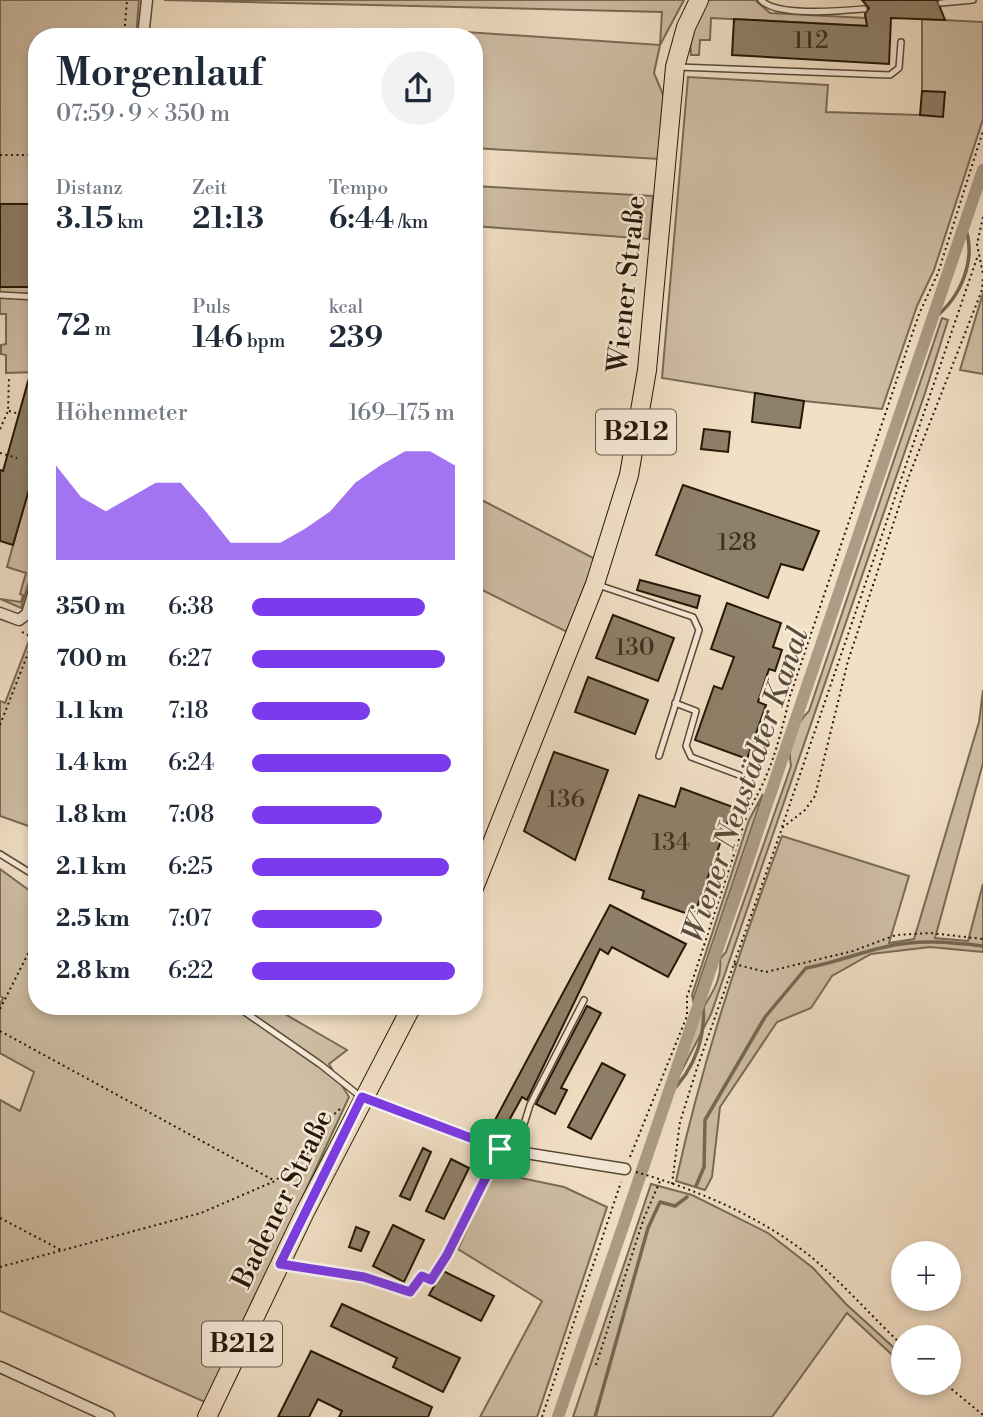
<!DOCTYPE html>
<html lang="de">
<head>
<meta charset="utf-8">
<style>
  :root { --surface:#fff; --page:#f2f2f3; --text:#1f2937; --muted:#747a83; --accent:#7c3aed }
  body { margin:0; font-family:"Libre Bodoni",serif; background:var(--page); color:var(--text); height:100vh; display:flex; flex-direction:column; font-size:26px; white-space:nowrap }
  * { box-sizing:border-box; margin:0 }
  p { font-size:23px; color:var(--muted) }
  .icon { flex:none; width:38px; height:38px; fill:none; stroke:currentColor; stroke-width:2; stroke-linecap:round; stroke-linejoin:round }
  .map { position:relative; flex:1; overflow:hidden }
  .drawer { position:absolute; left:28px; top:28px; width:455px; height:987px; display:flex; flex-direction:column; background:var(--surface); border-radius:28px; box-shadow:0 4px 10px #0003 }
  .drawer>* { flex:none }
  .buttons { position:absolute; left:891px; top:1241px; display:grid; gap:14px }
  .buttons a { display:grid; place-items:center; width:70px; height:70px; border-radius:50%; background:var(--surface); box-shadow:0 4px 10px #0003; font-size:35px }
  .pin { position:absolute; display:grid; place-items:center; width:60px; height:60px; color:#fff; margin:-30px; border-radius:14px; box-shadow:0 4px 10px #0006 }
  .round { display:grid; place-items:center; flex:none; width:74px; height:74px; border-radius:37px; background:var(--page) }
  .headline { display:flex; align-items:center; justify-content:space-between; height:119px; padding:0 28px }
  h1 { font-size:38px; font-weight:600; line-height:52px }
  .metrics { display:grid; grid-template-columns:repeat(3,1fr); gap:10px; height:119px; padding:7px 28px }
  .metrics div { display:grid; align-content:center }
  .metrics b { font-size:30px; font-weight:600 }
  .metrics small { font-size:19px; font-weight:400 }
  .metrics p { font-size:19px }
  .chart { height:196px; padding:14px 28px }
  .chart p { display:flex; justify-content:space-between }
  .chart svg { width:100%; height:126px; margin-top:7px; fill:var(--accent); opacity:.7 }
  ul { padding:0 28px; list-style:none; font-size:23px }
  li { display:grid; grid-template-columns:112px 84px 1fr; align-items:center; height:52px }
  li i { height:18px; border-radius:9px; background:var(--accent) }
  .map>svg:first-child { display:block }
</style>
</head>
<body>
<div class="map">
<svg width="983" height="1417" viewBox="0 0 983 1417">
  <rect width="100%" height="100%" fill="#f2e0c6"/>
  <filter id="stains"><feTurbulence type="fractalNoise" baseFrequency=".00286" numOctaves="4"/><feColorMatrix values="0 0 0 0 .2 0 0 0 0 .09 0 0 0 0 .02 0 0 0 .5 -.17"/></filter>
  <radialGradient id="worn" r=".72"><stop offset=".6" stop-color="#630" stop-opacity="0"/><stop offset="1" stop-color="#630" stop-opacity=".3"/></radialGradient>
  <!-- green -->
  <g fill="#cfbea5" stroke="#796a56" stroke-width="2">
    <path d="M0,0H139L136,37H37V372L6,373V355L1,354V345L6,344V314H0Z"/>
    <path d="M164,0H684L660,45L654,73L664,97L659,159L474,148V37H449L451,31L660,45L662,12Z"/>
    <path d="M708,0H755L770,13L866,18L891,27L711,18L710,40H700L699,55H691L690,37Z"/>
    <path d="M922,19L983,22V119L934,270L917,306L882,409L804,401L662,378L688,77L828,85L826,112L920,115L944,93L922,91Z"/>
    <path d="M474,186L653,196L649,239L474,226Z"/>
    <path d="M983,293V374L960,370Z"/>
    <path d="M942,318L948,320L925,393L711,1014L680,1074C686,1056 690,1037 697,1020C706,999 723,984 720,959L726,952L791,766C787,744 794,726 809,711Z"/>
    <path d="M37,458V554L21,608L0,599L21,602L23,595L20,594L26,573L7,567Z"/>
    <path d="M474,496L597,560L567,632L474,586Z"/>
    <path d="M29,641L37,645V829L0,816V701L5,703Z"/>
    <path d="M983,690V763L935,938L968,941L983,884V952L930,947L871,954L832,976L811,1008L777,1022L720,1107L712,1177L705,1190L676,1181C702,1062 740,949 782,836L909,876L889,943L914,939L979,722Z"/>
    <path d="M763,794L693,1000L692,995L749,820Z"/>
    <path d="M0,869L37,896V1006H271L347,1050L329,1064L349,1097L207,1403L0,1311V1100L20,1111L34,1072L0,1053V1004L3,998L0,996Z"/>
    <path d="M493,1172L564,1187L607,1207L537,1417H480L542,1301L458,1249Z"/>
    <path d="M651,1184L692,1195L768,1233L813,1268L846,1304L903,1356V1365L847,1313L772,1417H573Z"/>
  </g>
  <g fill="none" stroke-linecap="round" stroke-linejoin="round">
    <!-- stream -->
    <g stroke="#756752" stroke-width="3.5">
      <path d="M933,319C961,298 978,258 964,225"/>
      <path d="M668,1095C696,1069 708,1033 702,995"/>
      <path d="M696,1186L704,1167L705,1120L765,1017L806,968C834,963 858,953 885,947C918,939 950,942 983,946"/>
      <path d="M595,1417L648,1228L660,1202L675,1206L687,1197"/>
    </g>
    <!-- canal -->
    <path stroke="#ac9c85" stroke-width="12" d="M558,1417L983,170"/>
  </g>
  <!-- building -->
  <g fill="#8f806a" stroke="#231706" stroke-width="2">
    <path d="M862,0H937L945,20L891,18L889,64L732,55L734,19L867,26L865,14L869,8Z"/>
    <path d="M922,91L945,92L943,117L920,115Z"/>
    <rect x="0" y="204" width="37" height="83"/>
    <path d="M34,360L37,361V462L13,545L0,541V470L3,471Z"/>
    <path d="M755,393L804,401L800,428L752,422Z"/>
    <path d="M704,429L730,432L728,452L701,449Z"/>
    <path d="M683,485L819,531L803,570L781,564L768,598L656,555Z"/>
    <path d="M640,580L700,596L697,608L637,590Z"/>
    <path d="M727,603L781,623L773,647L782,650L775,671L769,669L758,702L766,705L747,759L695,740L714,686L722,689L734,657L711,649Z"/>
    <path d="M613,615L674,638L658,681L596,658Z"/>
    <path d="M588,677L648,700L635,734L575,712Z"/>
    <path d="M554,752L608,770L575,860L524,831Z"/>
    <path d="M681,788L733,807L694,916L642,898L644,891L609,879L639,795L675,807Z"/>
    <path d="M610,905L686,944L668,977L612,947L608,954L600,949L527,1100L522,1097L506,1126L495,1120Z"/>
    <path d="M587,1006L601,1013L561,1088L567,1090L555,1114L536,1104Z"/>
    <path d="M602,1063L625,1075L591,1139L568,1127Z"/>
    <path d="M423,1148L431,1152L410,1200L400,1196Z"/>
    <path d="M451,1159L469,1168L444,1219L426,1211Z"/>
    <path d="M393,1225L424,1240L404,1282L373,1266Z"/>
    <path d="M356,1227L369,1232L361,1251L349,1247Z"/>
    <path d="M443,1271L494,1296L481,1321L429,1295Z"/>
    <path d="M342,1304L460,1358L443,1392L393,1367L397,1358L331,1326Z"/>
    <path d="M311,1351L432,1407L428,1417H339L342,1411L318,1399L309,1417H278Z"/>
  </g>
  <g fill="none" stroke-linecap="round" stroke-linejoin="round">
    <!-- lane casing -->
    <g stroke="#574936" stroke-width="8">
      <g id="lane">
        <path d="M761,0C776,17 841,11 864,9"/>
        <path d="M941,3L973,0"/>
        <path d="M678,67L890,75L899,68L901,42"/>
        <path d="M0,295L37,297"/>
        <path d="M598,585L693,617L699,630L659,756"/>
        <path d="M675,703L696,711L686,746L691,757L739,775"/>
        <path d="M0,854L37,877"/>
        <path d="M236,1006L321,1065L361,1097"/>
        <path d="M515,1153L530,1105L584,1000"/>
        <path d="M431,1280L447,1255L500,1149"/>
      </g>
    </g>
    <!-- street casing -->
    <g stroke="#574936" stroke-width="13">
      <g id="street">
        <path d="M143,37L147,0"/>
        <path d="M0,613L19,620L27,614L37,581"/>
        <path d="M362,1097L500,1149L625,1169"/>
        <path d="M0,1367L109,1417"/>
      </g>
    </g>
    <!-- primary casing -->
    <g stroke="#231706" stroke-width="20">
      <g id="primary">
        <path d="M474,888L595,584L629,475L647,370L675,67L686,27L699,0"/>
        <path d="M207,1417L305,1212L412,1006"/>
      </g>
    </g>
    <!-- path -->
    <g stroke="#231706" stroke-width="2" stroke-dasharray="2 3.5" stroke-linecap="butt">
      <path d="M124,37L127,0"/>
      <path d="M0,155H37"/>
      <path d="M983,217L977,244L983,274"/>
      <path d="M9,411L19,414"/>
      <path d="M0,429L8,411L9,377"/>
      <path d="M0,453L17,458"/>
      <path d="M22,632L37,640"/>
      <path d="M0,725L34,638"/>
      <path d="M782,827L978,255"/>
      <path d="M734,964L766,972L853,951L896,935L930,933L983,939"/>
      <path d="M0,1009L37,936"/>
      <path d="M0,1031L275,1181"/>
      <path d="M630,1157L687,1016V997L749,809C771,775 781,734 790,696L919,314L938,273L983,131"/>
      <path d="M636,1172C698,1190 759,1216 810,1256C843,1283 872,1317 903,1346"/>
      <path d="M672,1184L680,1122L697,1068L782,828L805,810L815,796L848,661L909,476L982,290L983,277"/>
      <path d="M0,1218L61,1250"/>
      <path d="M0,1267L201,1213L275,1181L311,1150L328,1120L342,1107"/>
      <path d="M295,1268L364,1277L410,1292L421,1276"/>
      <path d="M596,1365L644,1218L660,1181"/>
      <path d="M943,1382L983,1415"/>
      <path d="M542,1417L621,1182"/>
    </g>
    <!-- lane -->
    <use href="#lane" stroke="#f7ebda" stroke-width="5"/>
    <!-- street -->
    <use href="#street" stroke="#f7ebda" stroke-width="10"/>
    <!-- primary -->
    <use href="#primary" stroke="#f2e0c6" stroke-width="18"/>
  </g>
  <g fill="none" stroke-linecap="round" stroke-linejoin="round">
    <!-- route casing -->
    <g stroke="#fff" stroke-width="14">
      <path id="route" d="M362,1097L500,1149L447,1255L431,1280L422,1276L410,1292L364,1277L280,1264Z"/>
    </g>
    <!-- route -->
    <use href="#route" stroke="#7c3aed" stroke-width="9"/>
  </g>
  <g text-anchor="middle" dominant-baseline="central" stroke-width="5" stroke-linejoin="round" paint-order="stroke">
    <!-- number labels -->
    <g font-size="24" fill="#3e311f">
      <text x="811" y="41">112</text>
      <text x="737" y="543">128</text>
      <text x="635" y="648">130</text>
      <text x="566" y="800">136</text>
      <text x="671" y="843">134</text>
    </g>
    <!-- shield labels -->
    <g fill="#f7ebda" stroke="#635746" stroke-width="2">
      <rect x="596" y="409.5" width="80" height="45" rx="5"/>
      <rect x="202" y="1321.5" width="80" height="45" rx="5"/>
    </g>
    <g font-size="26" font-weight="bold" fill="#231706">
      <text x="636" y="432">B212</text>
      <text x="242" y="1344">B212</text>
    </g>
    <!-- street labels -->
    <g font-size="28" fill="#231706" stroke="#f7ebda">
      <text transform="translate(627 284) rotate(-84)">Wiener Straße</text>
      <text transform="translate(283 1199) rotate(-64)">Badener Straße</text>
    </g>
    <!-- water labels -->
    <g font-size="30" font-style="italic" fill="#5a4c39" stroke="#f7ebda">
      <text transform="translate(746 785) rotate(-71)">Wiener Neustädter Kanal</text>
    </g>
  </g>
  <rect width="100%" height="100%" filter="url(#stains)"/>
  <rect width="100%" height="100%" fill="url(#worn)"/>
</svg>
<div class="buttons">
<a>+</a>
<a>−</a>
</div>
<div class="pin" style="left:500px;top:1149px;background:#1e9e55"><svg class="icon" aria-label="arrive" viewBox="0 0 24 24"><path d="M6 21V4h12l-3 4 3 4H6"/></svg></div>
<section class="drawer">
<div class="headline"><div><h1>Morgenlauf</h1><p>07:59 · 9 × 350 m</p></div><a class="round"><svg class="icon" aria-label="share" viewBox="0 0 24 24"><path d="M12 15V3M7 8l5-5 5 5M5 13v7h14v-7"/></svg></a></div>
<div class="metrics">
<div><p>Distanz</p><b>3.15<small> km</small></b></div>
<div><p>Zeit</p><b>21:13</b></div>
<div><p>Tempo</p><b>6:44<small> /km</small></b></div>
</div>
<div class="metrics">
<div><b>72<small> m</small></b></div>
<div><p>Puls</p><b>146<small> bpm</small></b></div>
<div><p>kcal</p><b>239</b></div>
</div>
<div class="chart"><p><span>Höhenmeter</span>169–175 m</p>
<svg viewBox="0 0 160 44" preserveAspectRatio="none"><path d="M0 44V11L10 22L20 27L30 22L40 17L50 17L60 27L70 38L80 38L90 38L100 33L110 27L120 17L130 11L140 6L150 6L160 11V44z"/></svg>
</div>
<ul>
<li><b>350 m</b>6:38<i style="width:85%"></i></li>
<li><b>700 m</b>6:27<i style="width:95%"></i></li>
<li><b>1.1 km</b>7:18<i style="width:58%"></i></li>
<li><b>1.4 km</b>6:24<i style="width:98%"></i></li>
<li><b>1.8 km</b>7:08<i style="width:64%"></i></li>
<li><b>2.1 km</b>6:25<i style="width:97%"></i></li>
<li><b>2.5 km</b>7:07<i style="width:64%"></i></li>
<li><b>2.8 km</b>6:22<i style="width:100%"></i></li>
</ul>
</section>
</div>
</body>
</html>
